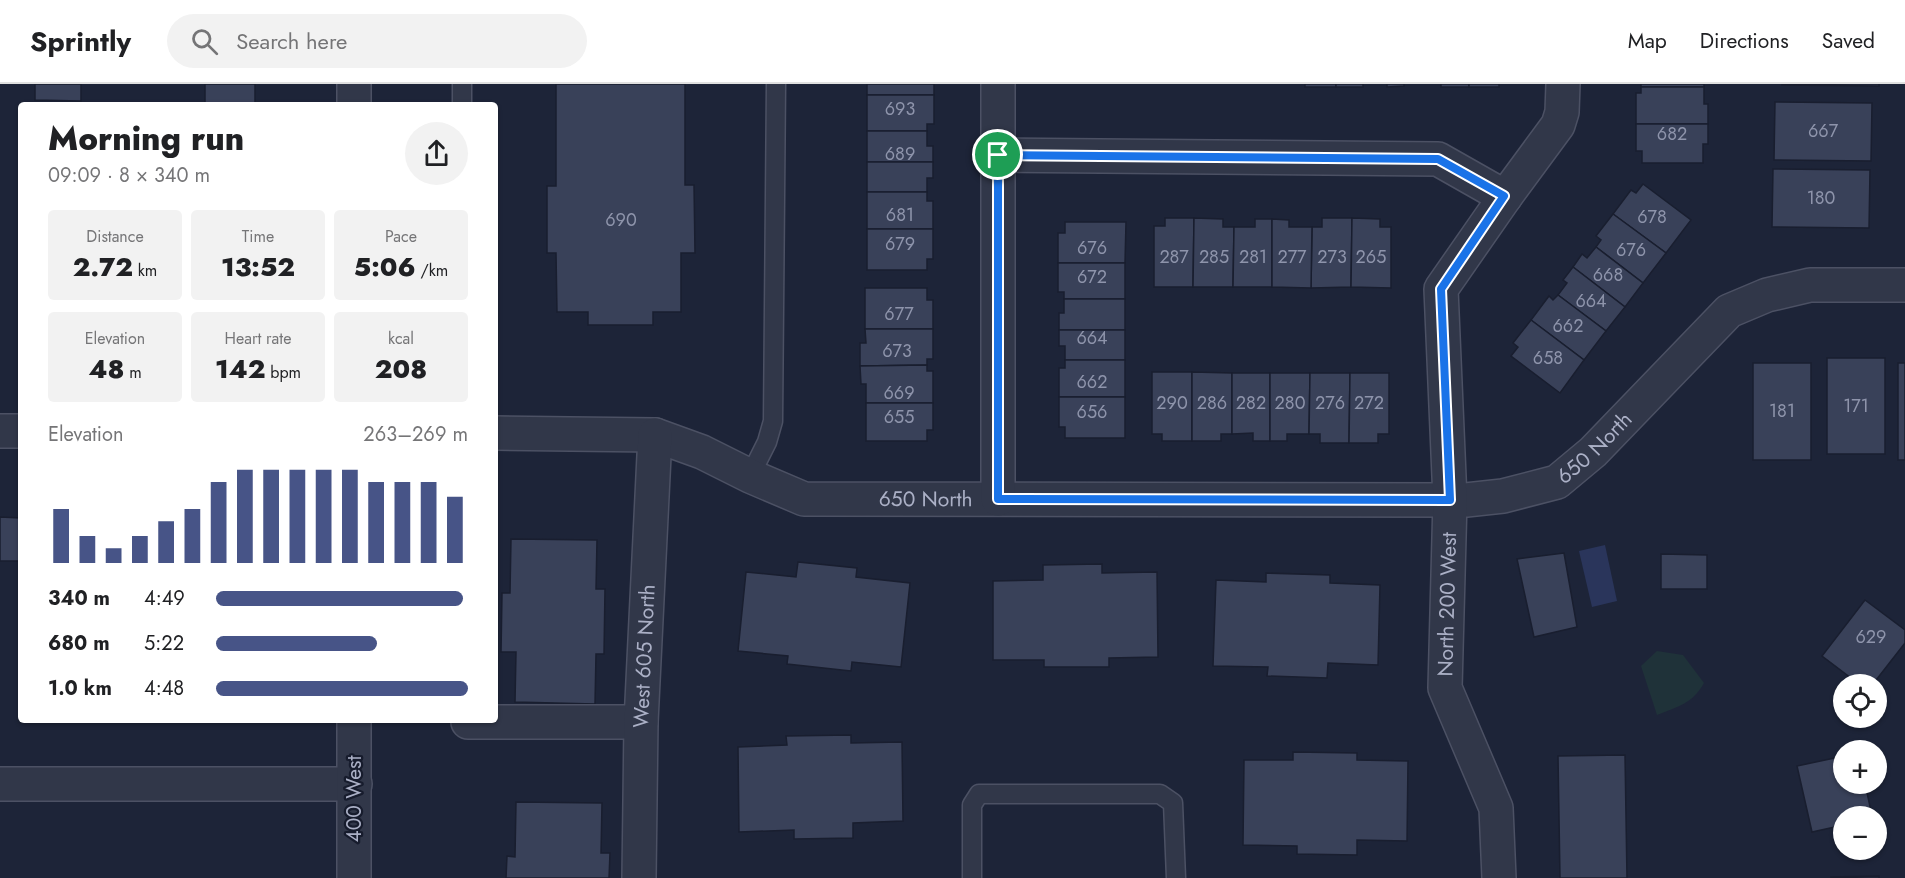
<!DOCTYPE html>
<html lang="en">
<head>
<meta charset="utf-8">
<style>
  :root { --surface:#fff; --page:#f2f2f2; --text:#202124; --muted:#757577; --line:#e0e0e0; --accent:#475487 }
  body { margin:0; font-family:Jost,sans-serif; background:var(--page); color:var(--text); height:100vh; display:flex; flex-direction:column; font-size:22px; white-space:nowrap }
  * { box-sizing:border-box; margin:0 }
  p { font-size:20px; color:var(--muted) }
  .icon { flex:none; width:33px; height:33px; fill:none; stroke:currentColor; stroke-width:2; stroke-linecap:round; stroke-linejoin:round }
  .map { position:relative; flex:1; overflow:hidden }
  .sheet { position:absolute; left:18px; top:18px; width:480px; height:621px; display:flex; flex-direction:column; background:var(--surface); border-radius:6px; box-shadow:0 2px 4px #0004 }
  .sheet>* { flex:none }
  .fabs { position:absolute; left:1833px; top:590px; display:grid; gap:12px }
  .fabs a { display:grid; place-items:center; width:54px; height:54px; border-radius:50%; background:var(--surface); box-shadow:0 2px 4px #0004; font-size:30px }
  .pin { position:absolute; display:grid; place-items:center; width:51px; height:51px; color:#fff; margin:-26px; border:3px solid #fff; border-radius:50%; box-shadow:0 2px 6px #0007 }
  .round { display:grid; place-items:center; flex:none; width:63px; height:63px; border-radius:32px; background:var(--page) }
  .summary { display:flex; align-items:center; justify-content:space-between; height:102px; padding:0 30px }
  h1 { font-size:33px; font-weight:800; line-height:45px }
  .stats { display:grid; grid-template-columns:repeat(3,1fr); gap:9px; height:102px; padding:6px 30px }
  .stats div { display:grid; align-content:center; border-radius:6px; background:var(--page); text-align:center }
  .stats b { font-size:26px; font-weight:800 }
  .stats small { font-size:16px; font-weight:400 }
  .stats p { font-size:16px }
  .chart { height:168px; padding:12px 30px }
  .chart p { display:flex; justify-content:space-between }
  .chart svg { width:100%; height:108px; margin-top:6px; stroke:var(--accent); stroke-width:6 }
  ul { padding:0 30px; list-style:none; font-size:20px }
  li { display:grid; grid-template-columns:96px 72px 1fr; align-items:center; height:45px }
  li i { height:15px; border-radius:8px; background:var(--accent) }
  header { display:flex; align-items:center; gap:36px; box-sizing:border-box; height:84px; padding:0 30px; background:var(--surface); border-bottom:2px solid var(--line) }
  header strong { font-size:28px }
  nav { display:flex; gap:33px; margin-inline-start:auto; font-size:21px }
  .search { width:420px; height:54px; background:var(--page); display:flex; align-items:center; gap:15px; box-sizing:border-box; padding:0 21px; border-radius:33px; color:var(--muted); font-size:22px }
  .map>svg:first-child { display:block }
</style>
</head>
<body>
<header>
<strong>Sprintly</strong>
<div class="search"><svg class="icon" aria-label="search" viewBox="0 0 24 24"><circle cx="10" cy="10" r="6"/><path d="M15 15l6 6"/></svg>Search here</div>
<nav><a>Map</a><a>Directions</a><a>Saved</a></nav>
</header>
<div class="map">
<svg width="1905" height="794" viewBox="0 0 1905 794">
  <rect width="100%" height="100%" fill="#1d2438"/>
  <!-- green -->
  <path fill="#1f3239" d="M1657,567L1683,571L1704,599C1692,620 1679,622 1657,631L1641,582Z"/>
  <!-- water -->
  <path fill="#2a355b" d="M1605,461L1617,517L1592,523L1579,467Z"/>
  <!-- building -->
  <g fill="#394159" stroke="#191e2f" stroke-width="1.5">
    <path d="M35,0H81V17L35,16Z"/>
    <rect x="205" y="0" width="50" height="21"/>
    <path d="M556,0H685V101H694L695,169H681V228H653V241H588V228H557L556,169H547V102H556Z"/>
    <rect x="867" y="0" width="67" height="11"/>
    <rect x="1305" y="0" width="31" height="3"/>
    <rect x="1336" y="0" width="27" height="3"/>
    <path d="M1387,0H1404V2L1387,3Z"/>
    <rect x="1441" y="0" width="28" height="3"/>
    <rect x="1469" y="0" width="30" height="3"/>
    <rect x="1641" y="0" width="63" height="3"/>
    <path d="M1782,0H1879V2L1782,1Z"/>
    <path d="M1641,3H1704V20H1708V40H1636V9H1641Z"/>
    <path d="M867,11H934V40H927V47H867Z"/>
    <path d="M1775,18L1872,19L1871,77L1774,76Z"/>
    <path d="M1636,40H1708V60H1703V79H1642V67H1636Z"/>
    <path d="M867,47H927V62H933V78H867Z"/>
    <path d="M867,78H933V94H927V108H867Z"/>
    <path d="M1773,85L1870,86L1869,144L1772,143Z"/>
    <path d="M1643,100L1691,136L1666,169L1613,130L1631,106L1636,109Z"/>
    <path d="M867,108H927V117H933V145H867Z"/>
    <path d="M1613,130L1666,169L1643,199L1596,163L1601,156L1596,152Z"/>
    <path d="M1165,134H1194L1193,203H1154V142H1165Z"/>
    <path d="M1194,134L1223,135V143H1234L1233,203H1193Z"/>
    <path d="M1322,134H1352L1351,203L1311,204L1312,143H1322Z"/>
    <path d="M1352,134L1380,135V143H1391V204L1351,203Z"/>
    <path d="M1255,135H1272V203H1233L1234,143H1255Z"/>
    <path d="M1272,135L1289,136V143H1312L1311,204L1272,203Z"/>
    <path d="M1065,138H1126L1125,179H1058V149H1065Z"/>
    <path d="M867,145H933V175H927V186H867Z"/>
    <path d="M1596,163L1643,199L1625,223L1573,183L1582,170L1587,174Z"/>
    <path d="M1058,179H1125V215H1064V208H1058Z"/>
    <path d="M1573,183L1625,223L1606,247L1558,211L1567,199L1563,196Z"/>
    <path d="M865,204H927V216H933V245H865Z"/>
    <path d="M1558,211L1606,247L1584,276L1531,236L1549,212L1553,216Z"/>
    <path d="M1064,215H1125V246H1059V229H1064Z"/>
    <path d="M1531,236L1584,276L1560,309L1511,272L1518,263L1513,259Z"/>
    <path d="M865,245H933V275H927V281L860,282V259H866Z"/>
    <path d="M1059,246H1125V276H1065V262H1059Z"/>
    <rect x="1827" y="274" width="58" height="96"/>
    <path d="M1065,276H1125V313H1059V284H1065Z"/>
    <rect x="1753" y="279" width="58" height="97"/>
    <rect x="1898" y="279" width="7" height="97"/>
    <path d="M927,281V287H933V319H866V300H861L860,282Z"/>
    <path d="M1152,288H1192V357H1162V350H1152Z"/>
    <path d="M1192,288L1232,289V350H1221V357H1192Z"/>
    <path d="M1232,289H1270V357H1253V349L1232,350Z"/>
    <path d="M1270,289H1310L1309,350H1287V357H1270Z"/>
    <path d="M1310,289H1350L1349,359H1320V350H1309Z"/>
    <path d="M1350,289H1389V350H1378V359H1349Z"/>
    <path d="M1059,313H1125V354H1065V343H1059Z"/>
    <path d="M866,319H933V346H927V357H866Z"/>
    <path d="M0,433L21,434V477H0Z"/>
    <path d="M511,455L597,456L596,505H605L604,570H596L595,620L515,618L516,568H501L502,509H510Z"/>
    <path d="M1564,469L1577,543L1534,553L1517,475Z"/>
    <path d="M1661,470L1707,471V505H1661Z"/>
    <path d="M798,478L857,484L856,493L910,499L901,583L852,578L851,587L787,580L788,572L738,567L746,488L796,493Z"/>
    <path d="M1102,480V489L1157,488L1158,573L1109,574V583H1044V576H993V497L1043,496V481Z"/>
    <path d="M1266,489L1330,491V499L1380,501L1378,581L1328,579L1327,594L1267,592L1268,583L1213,582L1216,496L1266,498Z"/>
    <path d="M1865,516L1905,546V559L1873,600H1859L1822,572Z"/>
    <path d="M851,651V659L902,658L903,737L853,739V754L794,755V746L739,748L738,663L787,661L786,652Z"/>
    <path d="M1293,668L1357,669V676L1408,677L1407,757L1357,756V771L1297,770V762L1243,761L1244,676H1293Z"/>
    <path d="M1625,671L1627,794H1560L1558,672Z"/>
    <path d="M1844,672V699H1865L1872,732H1844V741L1812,748L1797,682Z"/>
    <path d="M516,718L602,719L601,769H610L609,794H506L507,772L515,773Z"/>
    <path d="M1879,792V794H1831V793Z"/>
  </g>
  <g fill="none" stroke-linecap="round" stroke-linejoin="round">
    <!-- service casing -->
    <g stroke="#4c5164" stroke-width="21">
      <g id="service">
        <path d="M462,0V21"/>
        <path d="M750,392L767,358L773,337L776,0"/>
        <path d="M972,794V721L979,710H1160L1173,719L1176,794"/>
      </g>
    </g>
    <!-- minor casing -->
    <g stroke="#4c5164" stroke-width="36">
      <g id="minor">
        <path d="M998,71L1438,75L1505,113"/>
        <path d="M0,347H21"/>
        <path id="s1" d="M495,349L655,351L702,368L750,392L804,415L1466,416L1503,412L1557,398L1593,368L1729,227L1767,211L1810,201H1905"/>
        <path d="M998,415V0"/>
        <path d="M468,638H641"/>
        <path d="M0,700H355"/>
        <path id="s2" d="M639,794L641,638L655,351"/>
        <path id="s3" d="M1499,794L1496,724L1445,604L1450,416L1441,205L1505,113L1558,41L1562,28L1563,0"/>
      </g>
    </g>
    <!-- tertiary casing -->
    <g stroke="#4c5164" stroke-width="36">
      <g id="tertiary">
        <path d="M354,0V21"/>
        <path d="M354,794V636"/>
      </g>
    </g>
    <!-- service -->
    <use href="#service" stroke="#313749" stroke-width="18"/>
    <!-- minor -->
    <use href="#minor" stroke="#313749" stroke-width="33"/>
    <!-- tertiary -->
    <use href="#tertiary" stroke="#313749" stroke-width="33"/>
  </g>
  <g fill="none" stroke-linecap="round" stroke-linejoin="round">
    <!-- route casing -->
    <g stroke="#fff" stroke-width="12">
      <path id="route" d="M998,71L1438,75L1504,112L1441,205L1450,416L998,415Z"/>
    </g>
    <!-- route -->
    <use href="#route" stroke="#1a73e8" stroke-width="8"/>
  </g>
  <g text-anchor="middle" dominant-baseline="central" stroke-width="4.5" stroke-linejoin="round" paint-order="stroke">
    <!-- number labels -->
    <g font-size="18" fill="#8e94ab">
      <text x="900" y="25">693</text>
      <text x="1823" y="47">667</text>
      <text x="1672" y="50">682</text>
      <text x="900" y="70">689</text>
      <text x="1821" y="114">180</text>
      <text x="900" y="131">681</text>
      <text x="1652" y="133">678</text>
      <text x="621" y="136">690</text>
      <text x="900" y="160">679</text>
      <text x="1092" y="164">676</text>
      <text x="1631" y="166">676</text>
      <text x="1174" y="173">287</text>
      <text x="1214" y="173">285</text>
      <text x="1253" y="173">281</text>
      <text x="1292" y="173">277</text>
      <text x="1332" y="173">273</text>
      <text x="1371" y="173">265</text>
      <text x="1608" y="191">668</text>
      <text x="1092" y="193">672</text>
      <text x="1591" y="217">664</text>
      <text x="899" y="230">677</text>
      <text x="1568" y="242">662</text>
      <text x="1092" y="254">664</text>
      <text x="897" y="267">673</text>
      <text x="1548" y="274">658</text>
      <text x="1092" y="298">662</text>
      <text x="899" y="309">669</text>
      <text x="1172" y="319">290</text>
      <text x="1212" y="319">286</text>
      <text x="1251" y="319">282</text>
      <text x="1290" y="319">280</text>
      <text x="1330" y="319">276</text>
      <text x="1369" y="319">272</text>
      <text x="1856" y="322">171</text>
      <text x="1782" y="327">181</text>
      <text x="1092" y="328">656</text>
      <text x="899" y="333">655</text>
      <text x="1871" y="553">629</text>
    </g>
    <!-- street labels -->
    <g font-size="21" fill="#abb0c6" stroke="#171c2d">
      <text stroke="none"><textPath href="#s1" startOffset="1128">650 North</textPath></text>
      <text stroke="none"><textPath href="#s1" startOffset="444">650 North</textPath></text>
      <text stroke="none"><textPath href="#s3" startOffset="284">North 200 West</textPath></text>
      <text stroke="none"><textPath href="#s2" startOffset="222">West 605 North</textPath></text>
      <text transform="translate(354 715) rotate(-90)">400 West</text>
    </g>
  </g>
</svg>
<div class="fabs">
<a><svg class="icon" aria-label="locate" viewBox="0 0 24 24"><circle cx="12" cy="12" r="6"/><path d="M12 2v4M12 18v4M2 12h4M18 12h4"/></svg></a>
<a>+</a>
<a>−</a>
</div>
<div class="pin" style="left:998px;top:71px;background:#1e9e55"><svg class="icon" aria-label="arrive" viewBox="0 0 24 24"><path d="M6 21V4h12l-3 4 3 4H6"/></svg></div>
<section class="sheet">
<div class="summary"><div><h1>Morning run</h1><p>09:09 · 8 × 340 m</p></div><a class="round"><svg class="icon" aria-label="share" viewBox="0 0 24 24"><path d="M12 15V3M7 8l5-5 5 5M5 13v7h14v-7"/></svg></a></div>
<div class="stats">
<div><p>Distance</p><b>2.72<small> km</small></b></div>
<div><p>Time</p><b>13:52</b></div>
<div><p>Pace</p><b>5:06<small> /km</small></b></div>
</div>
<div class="stats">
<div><p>Elevation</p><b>48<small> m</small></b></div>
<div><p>Heart rate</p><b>142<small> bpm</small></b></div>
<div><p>kcal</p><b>208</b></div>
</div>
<div class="chart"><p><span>Elevation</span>263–269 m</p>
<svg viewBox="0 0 160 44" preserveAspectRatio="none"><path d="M5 44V22M15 44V33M25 44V38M35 44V33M45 44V27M55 44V22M65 44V11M75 44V6M85 44V6M95 44V6M105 44V6M115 44V6M125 44V11M135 44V11M145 44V11M155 44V17"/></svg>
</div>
<ul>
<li><b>340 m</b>4:49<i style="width:98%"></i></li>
<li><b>680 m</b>5:22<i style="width:64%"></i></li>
<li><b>1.0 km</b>4:48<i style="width:100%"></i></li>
</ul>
</section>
</div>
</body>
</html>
